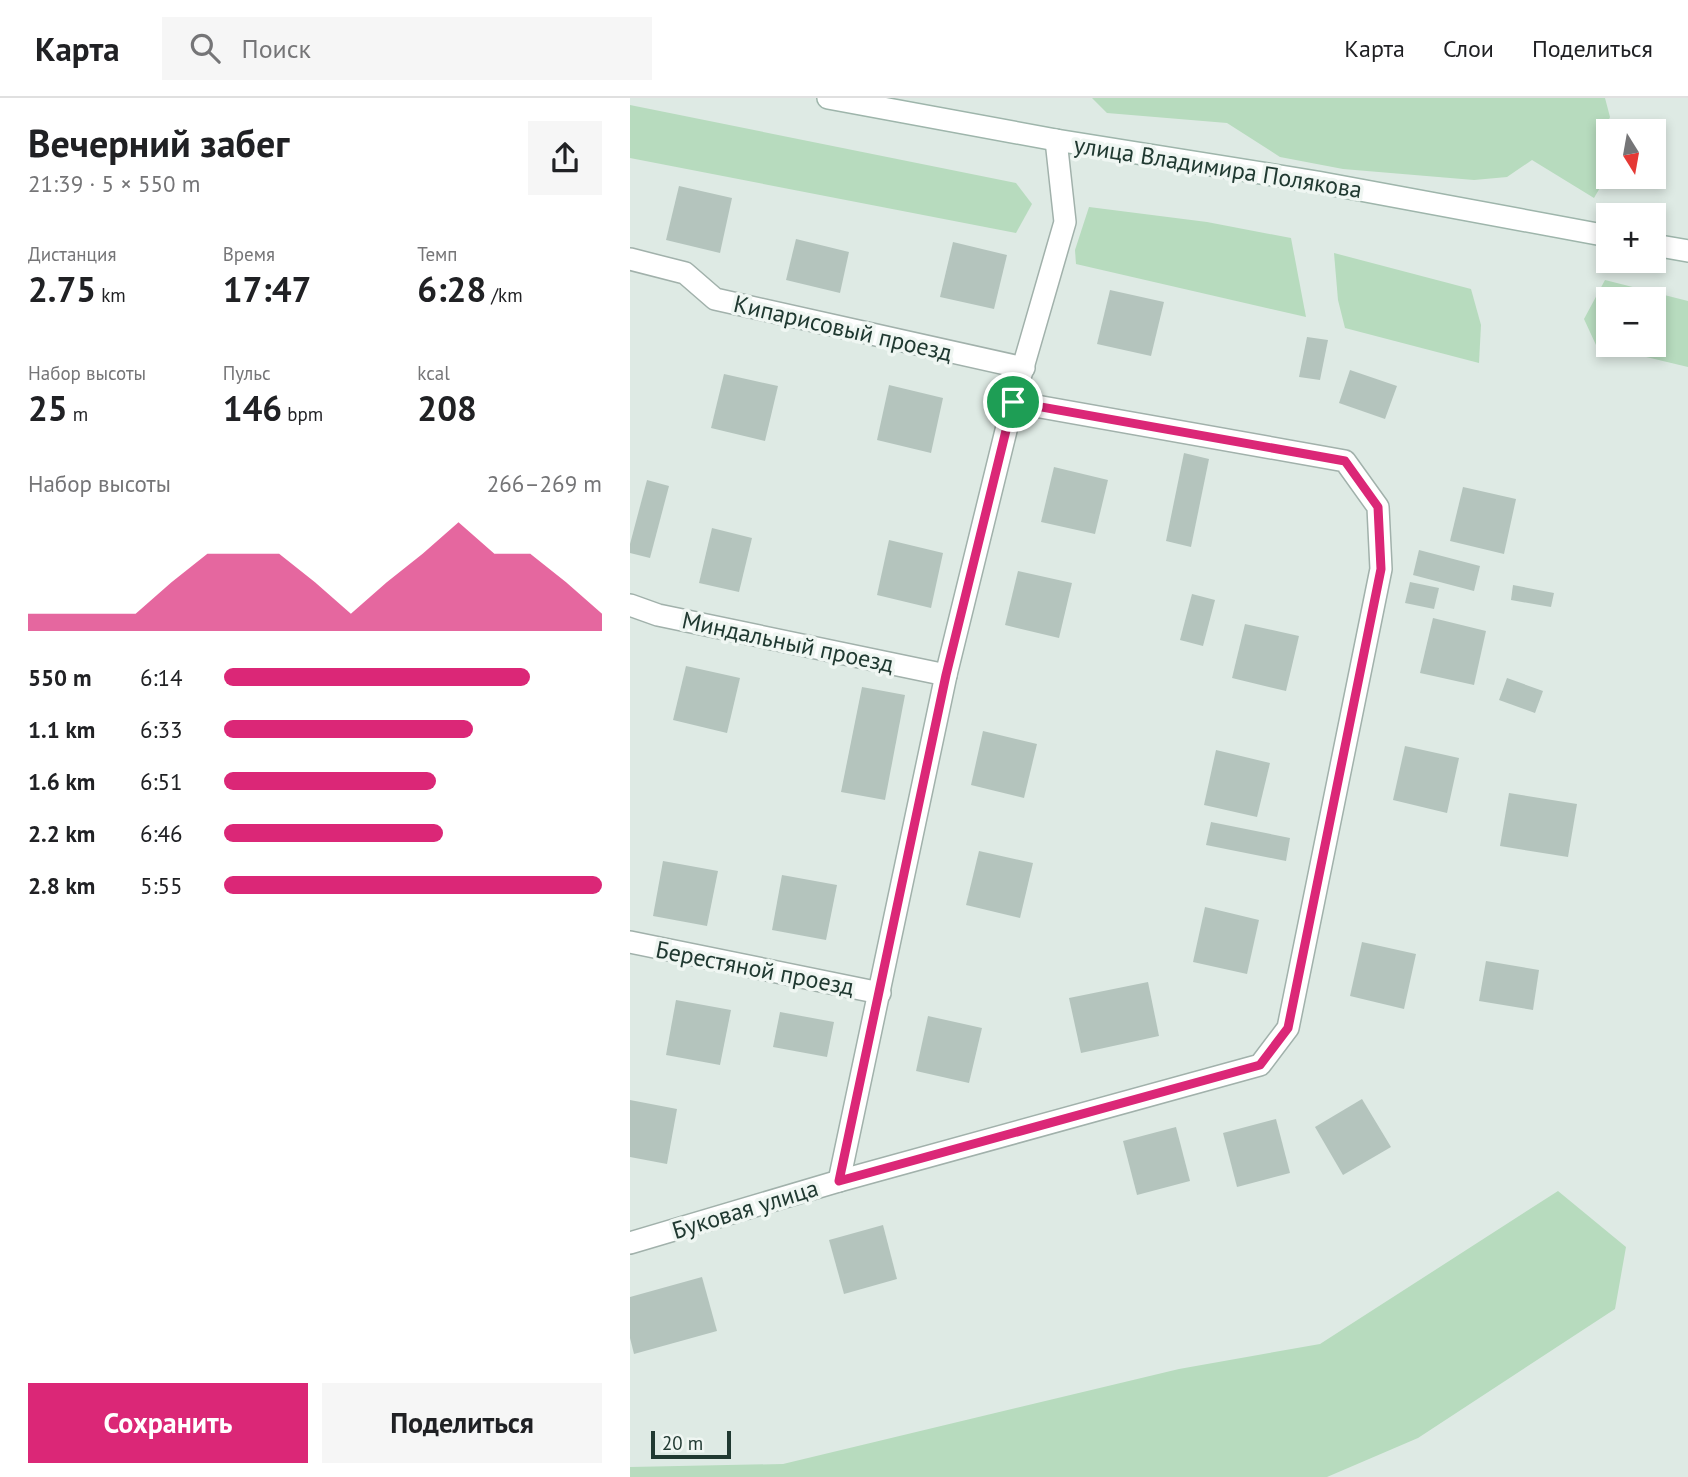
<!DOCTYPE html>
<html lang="ru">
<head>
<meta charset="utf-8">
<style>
  :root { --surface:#fff; --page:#f6f6f6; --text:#202124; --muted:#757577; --line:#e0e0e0; --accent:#db2777 }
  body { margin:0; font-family:"PT Sans",sans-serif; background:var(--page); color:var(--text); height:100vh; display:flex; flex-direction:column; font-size:26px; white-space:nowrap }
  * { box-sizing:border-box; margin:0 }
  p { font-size:23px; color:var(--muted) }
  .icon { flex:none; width:38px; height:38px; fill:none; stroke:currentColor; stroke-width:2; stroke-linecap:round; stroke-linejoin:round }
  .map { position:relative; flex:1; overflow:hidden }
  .sheet { display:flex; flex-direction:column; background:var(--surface); width:630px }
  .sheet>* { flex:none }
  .needle { width:46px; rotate:169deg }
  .buttons { position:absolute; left:966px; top:21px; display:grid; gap:14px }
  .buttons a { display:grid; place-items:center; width:70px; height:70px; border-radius:0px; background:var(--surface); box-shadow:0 4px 10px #0003; font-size:35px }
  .scale { position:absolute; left:21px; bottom:18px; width:80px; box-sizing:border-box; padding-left:7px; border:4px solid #203931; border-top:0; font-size:19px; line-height:24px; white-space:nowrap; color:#203931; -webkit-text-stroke:5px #eff6f2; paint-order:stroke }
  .pin { position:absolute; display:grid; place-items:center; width:60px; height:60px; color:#fff; margin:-30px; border:4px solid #fff; border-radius:50%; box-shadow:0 2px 7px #0007 }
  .round { display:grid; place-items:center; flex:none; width:74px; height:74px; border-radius:0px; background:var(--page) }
  .summary { display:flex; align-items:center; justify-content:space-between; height:119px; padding:0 28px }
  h1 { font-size:38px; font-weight:600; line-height:52px }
  .metrics { display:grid; grid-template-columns:repeat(3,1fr); gap:10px; height:119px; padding:7px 28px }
  .metrics div { display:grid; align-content:center }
  .metrics b { font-size:35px; font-weight:600 }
  .metrics small { font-size:19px; font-weight:400 }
  .metrics p { font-size:19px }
  .chart { height:196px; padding:14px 28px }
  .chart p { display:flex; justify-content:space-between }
  .chart svg { width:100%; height:126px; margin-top:7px; fill:var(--accent); opacity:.7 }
  .button { display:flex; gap:14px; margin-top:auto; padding:14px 28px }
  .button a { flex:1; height:80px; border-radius:0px; background:var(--accent); color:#fff; font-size:28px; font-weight:600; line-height:80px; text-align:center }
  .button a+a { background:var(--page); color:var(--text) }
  ul { padding:0 28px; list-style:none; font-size:23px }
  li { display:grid; grid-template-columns:112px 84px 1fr; align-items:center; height:52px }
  li i { height:18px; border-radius:9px; background:var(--accent) }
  header { display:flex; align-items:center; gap:42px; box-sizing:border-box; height:98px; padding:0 35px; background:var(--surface); border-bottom:2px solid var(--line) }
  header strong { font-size:33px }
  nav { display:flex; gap:38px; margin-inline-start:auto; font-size:24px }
  .search { width:490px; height:63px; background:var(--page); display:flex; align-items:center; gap:18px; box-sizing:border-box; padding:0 24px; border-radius:0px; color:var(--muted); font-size:26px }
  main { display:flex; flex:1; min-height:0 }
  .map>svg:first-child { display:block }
</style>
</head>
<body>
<header>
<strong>Карта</strong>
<div class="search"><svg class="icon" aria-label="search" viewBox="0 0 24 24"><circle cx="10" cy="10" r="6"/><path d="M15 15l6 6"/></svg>Поиск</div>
<nav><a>Карта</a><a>Слои</a><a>Поделиться</a></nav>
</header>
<main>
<section class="sheet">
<div class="summary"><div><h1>Вечерний забег</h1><p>21:39 · 5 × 550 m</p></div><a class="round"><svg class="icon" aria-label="share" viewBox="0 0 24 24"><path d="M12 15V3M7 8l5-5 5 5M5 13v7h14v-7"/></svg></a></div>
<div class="metrics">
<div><p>Дистанция</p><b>2.75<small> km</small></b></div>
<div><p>Время</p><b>17:47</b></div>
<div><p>Темп</p><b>6:28<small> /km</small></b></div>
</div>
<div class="metrics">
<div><p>Набор высоты</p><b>25<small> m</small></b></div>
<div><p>Пульс</p><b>146<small> bpm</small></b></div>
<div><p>kcal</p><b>208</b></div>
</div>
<div class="chart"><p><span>Набор высоты</span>266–269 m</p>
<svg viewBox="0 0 160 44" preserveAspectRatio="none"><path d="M0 44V38L10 38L20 38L30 38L40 27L50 17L60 17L70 17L80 27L90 38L100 27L110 17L120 6L130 17L140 17L150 27L160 38V44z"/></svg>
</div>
<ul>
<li><b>550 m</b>6:14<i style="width:81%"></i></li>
<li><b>1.1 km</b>6:33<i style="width:66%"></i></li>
<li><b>1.6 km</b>6:51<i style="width:56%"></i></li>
<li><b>2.2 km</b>6:46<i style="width:58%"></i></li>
<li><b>2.8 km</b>5:55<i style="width:100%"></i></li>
</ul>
<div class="button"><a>Сохранить</a><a>Поделиться</a></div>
</section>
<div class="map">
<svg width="1058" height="1379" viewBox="0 0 1058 1379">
  <rect width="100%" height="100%" fill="#deeae4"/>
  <!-- green -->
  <g fill="#b7dbbe" fill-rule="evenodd">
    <path d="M462,0H975L980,19L969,46C981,76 980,73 964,100L902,62L877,79L844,82L713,71L650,59L597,25L477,15Z"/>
    <path d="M0,7L386,85L402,106L386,135L0,60Z"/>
    <path d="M459,109L577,124L661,140L676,219L446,166L445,152Z"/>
    <path d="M704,155L841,191L851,227L849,265L715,230L708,202Z"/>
    <path d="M975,182L1058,203V269L966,247L954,221ZM978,201H1024V247H978Z"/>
    <path d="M928,1093L996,1149L985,1211L788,1340L697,1379H0V1369L153,1366L549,1271L690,1246Z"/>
  </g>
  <!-- building -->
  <g fill="#b4c4bd">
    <path d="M49,88L102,100L90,155L36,142Z"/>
    <path d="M166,141L219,154L210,195L156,182Z"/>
    <path d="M323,144L377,157L364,211L310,199Z"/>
    <path d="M480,192L534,204L521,258L467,246Z"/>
    <path d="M677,239L698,242L690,282L669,279Z"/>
    <path d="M720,272L767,288L755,321L709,305Z"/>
    <path d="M94,276L148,288L135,343L81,330Z"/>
    <path d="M259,287L313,300L301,355L247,342Z"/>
    <path d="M554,355L579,361L561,449L536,443Z"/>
    <path d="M424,369L478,382L465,436L411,424Z"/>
    <path d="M17,382L39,388L20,460L0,455V446Z"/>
    <path d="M833,389L886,401L874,456L820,443Z"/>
    <path d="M82,430L122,440L109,494L69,485Z"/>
    <path d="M259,442L313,455L301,510L247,497Z"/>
    <path d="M789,452L850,468L844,493L783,477Z"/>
    <path d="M388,473L442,485L429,540L375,527Z"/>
    <path d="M780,484L809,490L804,511L775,505Z"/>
    <path d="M883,487L924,495L921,509L881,502Z"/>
    <path d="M562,496L585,502L573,548L550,542Z"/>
    <path d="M803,520L856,533L844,587L790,575Z"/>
    <path d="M615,526L669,538L656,593L602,580Z"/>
    <path d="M56,568L110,580L97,635L43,622Z"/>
    <path d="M877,580L913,593L905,615L869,602Z"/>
    <path d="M232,589L275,597L255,702L211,694Z"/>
    <path d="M353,633L407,646L394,700L341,687Z"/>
    <path d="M775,648L829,660L817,715L763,702Z"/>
    <path d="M586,652L640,665L627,719L574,707Z"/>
    <path d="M879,695L947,706L938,759L870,748Z"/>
    <path d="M581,724L660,740L656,763L576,747Z"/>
    <path d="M349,753L403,765L390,820L336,807Z"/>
    <path d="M33,763L88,773L77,828L23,818Z"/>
    <path d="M152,777L207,787L196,842L142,832Z"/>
    <path d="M575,809L629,822L617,876L563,864Z"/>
    <path d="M732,844L786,856L774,911L720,898Z"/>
    <path d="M856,863L909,872L903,912L849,903Z"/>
    <path d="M518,884L529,938L451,955L439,900Z"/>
    <path d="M46,902L101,912L90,967L36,957Z"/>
    <path d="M150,914L204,924L197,959L143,949Z"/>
    <path d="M298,918L352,930L339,985L286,973Z"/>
    <path d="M732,1001L761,1049L713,1077L685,1029Z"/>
    <path d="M0,1002L47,1011L37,1066L0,1059Z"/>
    <path d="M646,1021L660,1075L607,1089L593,1035Z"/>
    <path d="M546,1029L560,1083L507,1097L493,1043Z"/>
    <path d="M253,1127L267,1181L214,1196L199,1142Z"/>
    <path d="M72,1179L87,1233L4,1256L0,1240V1199Z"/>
  </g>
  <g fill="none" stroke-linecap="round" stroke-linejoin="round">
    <!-- street casing -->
    <g stroke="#a1b1ab" stroke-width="24">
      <g id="street">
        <path d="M0,161L55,175L85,201L394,270"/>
        <path d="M0,507L28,517L316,577"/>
        <path d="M0,844L250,895"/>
        <path d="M209,1083L316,577L383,304L435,124L426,42"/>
        <path d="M0,1145L209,1083L630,967L658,930L751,471L748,409L715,363L383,304"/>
      </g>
    </g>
    <!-- secondary casing -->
    <g stroke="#9eb5ab" stroke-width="24">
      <g id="secondary">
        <path d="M198,0L426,42L687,84L978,138"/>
        <path d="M1024,147L1058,153"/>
      </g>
    </g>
    <!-- street -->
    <use href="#street" stroke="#fff" stroke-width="21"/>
    <!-- secondary -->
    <use href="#secondary" stroke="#fff" stroke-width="21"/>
  </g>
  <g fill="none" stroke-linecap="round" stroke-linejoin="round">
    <!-- route casing -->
    <g stroke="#fff" stroke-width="14">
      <path id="route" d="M383,304L715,363L748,409L751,471L658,930L630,967L209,1083L316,577Z"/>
    </g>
    <!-- route -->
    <use href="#route" stroke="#db2777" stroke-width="9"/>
  </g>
  <g text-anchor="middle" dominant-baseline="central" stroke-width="7" stroke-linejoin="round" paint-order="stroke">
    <!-- street labels -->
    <g font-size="24" fill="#203931" stroke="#eff6f2">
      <text transform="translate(588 69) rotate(9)">улица Владимира Полякова</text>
      <text transform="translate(213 230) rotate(13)">Кипарисовый проезд</text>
      <text transform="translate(158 544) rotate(12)">Миндальный проезд</text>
      <text transform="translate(125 870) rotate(11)">Берестяной проезд</text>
      <text transform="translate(115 1111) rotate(-17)">Буковая улица</text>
    </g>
  </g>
</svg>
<div class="buttons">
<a><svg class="needle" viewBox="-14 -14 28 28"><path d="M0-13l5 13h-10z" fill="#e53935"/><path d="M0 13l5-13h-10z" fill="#757577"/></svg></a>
<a>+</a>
<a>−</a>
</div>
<div class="scale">20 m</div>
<div class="pin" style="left:383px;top:304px;background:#1e9e55"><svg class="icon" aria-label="arrive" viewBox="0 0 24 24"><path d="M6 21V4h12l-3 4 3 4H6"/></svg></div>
</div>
</main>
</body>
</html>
